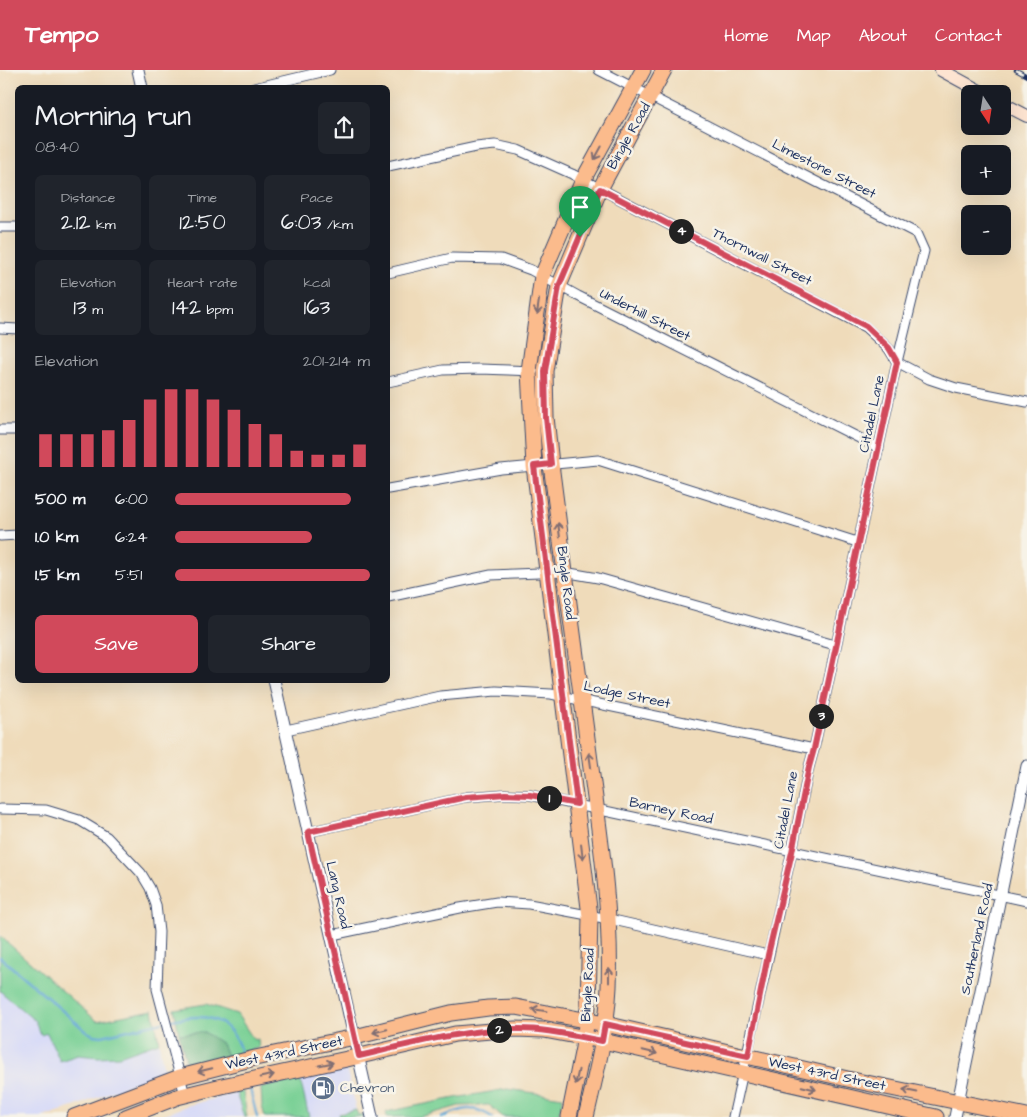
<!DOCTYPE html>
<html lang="en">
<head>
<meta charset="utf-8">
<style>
  :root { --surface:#171b24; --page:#20242c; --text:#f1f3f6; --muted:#9ea1a6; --accent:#d1495b }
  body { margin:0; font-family:"Architects Daughter",sans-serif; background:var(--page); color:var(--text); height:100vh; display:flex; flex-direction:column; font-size:19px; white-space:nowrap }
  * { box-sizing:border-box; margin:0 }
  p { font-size:16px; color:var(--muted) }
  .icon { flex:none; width:28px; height:28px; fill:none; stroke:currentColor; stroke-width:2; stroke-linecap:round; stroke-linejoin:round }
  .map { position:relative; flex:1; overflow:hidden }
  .details { position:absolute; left:15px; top:15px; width:375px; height:598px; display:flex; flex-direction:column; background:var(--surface); border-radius:8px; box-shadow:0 5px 20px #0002 }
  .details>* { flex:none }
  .needle { width:32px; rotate:168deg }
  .tools { position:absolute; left:961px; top:15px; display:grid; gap:10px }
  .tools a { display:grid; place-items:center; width:50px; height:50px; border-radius:8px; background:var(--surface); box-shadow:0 5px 20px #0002; font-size:25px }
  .pin { position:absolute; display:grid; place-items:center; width:42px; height:42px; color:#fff; margin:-51px -21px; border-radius:50% 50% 50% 0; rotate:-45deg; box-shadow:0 0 5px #0007 }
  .pin .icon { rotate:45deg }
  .km { position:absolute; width:25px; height:25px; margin:-12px; border-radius:50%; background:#222; color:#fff; font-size:14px; line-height:25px; text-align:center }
  .round { display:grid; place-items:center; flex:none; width:52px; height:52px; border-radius:8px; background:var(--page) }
  .headline { display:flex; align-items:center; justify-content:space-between; height:85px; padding:0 20px }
  h1 { font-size:28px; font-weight:600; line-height:38px }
  .metrics { display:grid; grid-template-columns:repeat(3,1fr); gap:8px; height:85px; padding:5px 20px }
  .metrics div { display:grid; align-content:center; border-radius:8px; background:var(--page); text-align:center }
  .metrics b { font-size:21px; font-weight:600 }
  .metrics small { font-size:14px; font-weight:400 }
  .metrics p { font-size:14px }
  .chart { height:140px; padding:10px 20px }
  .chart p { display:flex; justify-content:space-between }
  .chart svg { width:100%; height:90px; margin-top:5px; stroke:var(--accent); stroke-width:6 }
  .primary-button { display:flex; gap:10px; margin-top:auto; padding:10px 20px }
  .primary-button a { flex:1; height:58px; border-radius:8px; background:var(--accent); color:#fff; font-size:20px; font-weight:600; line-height:58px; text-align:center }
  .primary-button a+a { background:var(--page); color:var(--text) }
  ul { padding:0 20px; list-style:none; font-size:16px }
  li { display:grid; grid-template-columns:80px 60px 1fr; align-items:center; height:38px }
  li i { height:12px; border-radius:6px; background:var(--accent) }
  header { display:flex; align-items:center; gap:30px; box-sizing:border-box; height:70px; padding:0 25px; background:var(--accent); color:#fff }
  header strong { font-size:24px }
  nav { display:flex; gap:28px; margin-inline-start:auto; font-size:18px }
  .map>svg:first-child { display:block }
</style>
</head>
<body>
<header>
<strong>Tempo</strong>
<nav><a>Home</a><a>Map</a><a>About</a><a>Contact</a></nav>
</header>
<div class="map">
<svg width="1027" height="1047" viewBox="0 0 1027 1047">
  <rect width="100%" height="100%" fill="#f7f3e8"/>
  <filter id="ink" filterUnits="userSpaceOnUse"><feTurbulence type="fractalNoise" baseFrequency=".02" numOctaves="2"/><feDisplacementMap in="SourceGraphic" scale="10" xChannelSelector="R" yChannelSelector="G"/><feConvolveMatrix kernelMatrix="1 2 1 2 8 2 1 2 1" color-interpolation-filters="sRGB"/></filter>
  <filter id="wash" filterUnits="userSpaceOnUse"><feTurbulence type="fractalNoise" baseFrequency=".0096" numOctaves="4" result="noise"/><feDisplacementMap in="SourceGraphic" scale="20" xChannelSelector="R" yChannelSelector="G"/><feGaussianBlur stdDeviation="1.12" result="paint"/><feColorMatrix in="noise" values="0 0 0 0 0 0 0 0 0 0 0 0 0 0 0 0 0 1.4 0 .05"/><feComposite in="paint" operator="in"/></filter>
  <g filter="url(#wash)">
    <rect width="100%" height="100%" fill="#efdbba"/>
    <!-- built -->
    <g fill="#d4d8f9">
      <path d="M0,921L35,951L41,965L47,962L60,991L78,985L98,987L119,986L159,972L164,1001L76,1036L43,1047H0Z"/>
      <path d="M347,999L356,1040L339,1043L340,1047H309L300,1009Z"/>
      <path d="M236,1023L244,1047H158L186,1036Z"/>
    </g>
    <!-- green -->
    <g fill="#79d095" stroke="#4a807a">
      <path d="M0,866L97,951L153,940L159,972L119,986L98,987L78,985L60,991L47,963L41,965L35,951L0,921Z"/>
      <path d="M206,934L237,944L254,970L258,969L259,978L227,986L222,974L204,962L179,964L174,939Z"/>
      <path d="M300,1009L309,1047H265L262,1036L261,1018Z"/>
      <path d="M507,1019L563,1027L558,1047H503L489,1035L459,1036L420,1047H387L386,1042L455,1028Z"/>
      <path d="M243,1021L247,1047H244L236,1023Z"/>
      <path d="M356,1040L358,1045L366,1044L365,1047H340L339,1044Z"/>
    </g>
    <!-- forest -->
    <path fill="#62b27e" stroke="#3e706e" d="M204,962L222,974L227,986L187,995L179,964Z"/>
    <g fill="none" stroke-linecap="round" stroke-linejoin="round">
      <!-- stream -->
      <g stroke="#5fa6d6" stroke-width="2.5">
        <path d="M0,887L86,961L93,965L102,966L163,952"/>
        <path d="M168,951C201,943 230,944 241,982"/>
        <path d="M250,1019L257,1047"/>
        <path d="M442,1047C462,1039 472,1034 492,1047"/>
      </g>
    </g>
  </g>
  <g filter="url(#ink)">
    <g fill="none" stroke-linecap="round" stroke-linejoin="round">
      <!-- minor casing -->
      <g stroke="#3b496c" stroke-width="11">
        <g id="minor">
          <path d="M599,0L916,163L924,181L897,292L814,679L809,697L792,781L733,1047"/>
          <path d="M254,18L330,0"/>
          <path d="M388,96L476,77L495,75L518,80L572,104L865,257L889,279L897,292L929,309L956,318L1027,332"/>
          <path d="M0,157H18"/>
          <path d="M388,203L452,188L501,189L531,200L578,226L879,378"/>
          <path d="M0,258L18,259"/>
          <path d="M388,312L443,300L480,299L533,301"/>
          <path d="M0,360H18"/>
          <path d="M388,419L501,399L598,390L857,472"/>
          <path d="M0,466L18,465"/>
          <path d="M388,527L491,505L564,502L598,508L835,575"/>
          <path d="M286,660L440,626L496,621L551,624L814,679"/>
          <path d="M0,739L46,740L79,750L107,767L141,803L150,818L156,835L159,862L157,919L185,1025"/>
          <path d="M308,762L466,727L505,724L530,725L1027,831"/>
          <path d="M332,865L460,838L497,832L529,834L609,849L768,885"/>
        </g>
      </g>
      <!-- tertiary casing -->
      <g stroke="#3b496c" stroke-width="13">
        <g id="tertiary">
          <path d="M138,0L142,18"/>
          <path d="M274,610L372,1047"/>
          <path d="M955,1047L1027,696"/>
        </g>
      </g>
      <!-- secondary casing -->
      <g stroke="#3b496c" stroke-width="14">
        <g id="secondary">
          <path d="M941,0L985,24"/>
          <path d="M1002,33L1027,46"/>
        </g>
      </g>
      <!-- primary casing -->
      <g stroke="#3b496c" stroke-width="17">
        <g id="primary">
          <path d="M74,1047L180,1007L255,988L355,967L451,943L488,938L516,937L605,954L852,1010L1027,1046"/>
          <path d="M126,1047L177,1027L222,1016L347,989L455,964L515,959L544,960L603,971L936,1047"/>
          <path d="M569,1047L583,978L588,939L590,846L534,396L529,301L542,206L583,110L643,0"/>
          <path d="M586,1047C596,1004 607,961 609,917C612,838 599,760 589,683C576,587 563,490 551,394L546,347L545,301L559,216L600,119L664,0"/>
        </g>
      </g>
      <!-- minor -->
      <use href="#minor" stroke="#fff" stroke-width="9"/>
      <!-- tertiary -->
      <use href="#tertiary" stroke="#fff" stroke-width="11"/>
      <!-- secondary -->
      <use href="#secondary" stroke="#fde4d1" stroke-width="12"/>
      <!-- primary -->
      <use href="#primary" stroke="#fbbb8c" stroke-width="15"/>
      <!-- rail casing -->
      <g stroke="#1b2f5e" stroke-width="4.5">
        <path id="rail" d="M1016,0L1027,6"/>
      </g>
      <!-- rail -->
      <use href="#rail" stroke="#f7f3e8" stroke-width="2.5" stroke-dasharray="8" stroke-linecap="butt"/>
    </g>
    <!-- one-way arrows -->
    <defs><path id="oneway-shaft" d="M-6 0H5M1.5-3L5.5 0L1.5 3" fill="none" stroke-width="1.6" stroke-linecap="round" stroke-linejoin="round" transform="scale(1.25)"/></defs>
    <g stroke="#806e73">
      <use href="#oneway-shaft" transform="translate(598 83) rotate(119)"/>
      <use href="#oneway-shaft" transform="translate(538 237) rotate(98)"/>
      <use href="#oneway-shaft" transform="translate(559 460) rotate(-97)"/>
      <use href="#oneway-shaft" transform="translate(590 690) rotate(-98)"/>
      <use href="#oneway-shaft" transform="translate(582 782) rotate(83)"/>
      <use href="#oneway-shaft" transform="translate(609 905) rotate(-90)"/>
      <use href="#oneway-shaft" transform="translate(539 940) rotate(-171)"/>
      <use href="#oneway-shaft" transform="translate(380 961) rotate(166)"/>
      <use href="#oneway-shaft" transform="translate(650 982) rotate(13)"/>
      <use href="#oneway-shaft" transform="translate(326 994) rotate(-12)"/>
      <use href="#oneway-shaft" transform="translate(205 1000) rotate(166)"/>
      <use href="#oneway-shaft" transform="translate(267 1006) rotate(-12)"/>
      <use href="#oneway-shaft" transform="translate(577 1007) rotate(102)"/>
      <use href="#oneway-shaft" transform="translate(809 1018) rotate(13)"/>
      <use href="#oneway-shaft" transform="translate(910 1021) rotate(-169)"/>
    </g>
  </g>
  <g fill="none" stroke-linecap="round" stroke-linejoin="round" filter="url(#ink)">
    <!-- route casing -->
    <g stroke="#fff" stroke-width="10">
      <path id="route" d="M600,119L866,256L889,278L897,292L814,679L809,697L792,782L768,885L748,986L605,954L602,971C574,966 544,958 515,959C461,960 411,974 359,986L308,762L466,727L505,724L530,725L577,734L534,396L551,394L546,348L545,301L559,216Z"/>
    </g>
    <!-- route -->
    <use href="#route" stroke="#d1495b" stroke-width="6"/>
  </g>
  <!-- icons -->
  <defs>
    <g id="fuel-disc" transform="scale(1.25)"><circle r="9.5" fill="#5c6f8a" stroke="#f7f3e8"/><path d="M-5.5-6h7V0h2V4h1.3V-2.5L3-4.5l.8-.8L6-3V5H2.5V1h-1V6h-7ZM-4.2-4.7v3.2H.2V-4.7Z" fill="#fff"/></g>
  </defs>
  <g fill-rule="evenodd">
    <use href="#fuel-disc" x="323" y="1018"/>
  </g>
  <g text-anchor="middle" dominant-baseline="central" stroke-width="5" stroke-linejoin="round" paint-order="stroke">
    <!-- street labels -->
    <g font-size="14" fill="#1b2f5e" stroke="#f7f3e8">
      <text transform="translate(629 66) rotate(-61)">Bingle Road</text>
      <text transform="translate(824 99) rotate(27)">Limestone Street</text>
      <text transform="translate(762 187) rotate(27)">Thornwall Street</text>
      <text transform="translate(645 245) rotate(27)">Underhill Street</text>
      <text transform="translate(872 344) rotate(-78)">Citadel Lane</text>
      <text transform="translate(566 513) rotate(83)">Bingle Road</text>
      <text transform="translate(627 625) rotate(12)">Lodge Street</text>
      <text transform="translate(786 740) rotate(-79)">Citadel Lane</text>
      <text transform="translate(671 741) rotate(12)">Barney Road</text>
      <text transform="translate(338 825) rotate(77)">Lang Road</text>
      <text transform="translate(977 869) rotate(-78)">Southerland Road</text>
      <text transform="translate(588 915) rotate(-87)">Bingle Road</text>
      <text transform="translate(284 983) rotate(-12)">West 43rd Street</text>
      <text transform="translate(827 1004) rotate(12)">West 43rd Street</text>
    </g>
    <!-- service labels -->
    <g font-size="14" fill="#4e5e75" stroke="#f7f3e8" text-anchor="start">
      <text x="340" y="1018">Chevron</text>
    </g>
  </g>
</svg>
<div class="tools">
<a><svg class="needle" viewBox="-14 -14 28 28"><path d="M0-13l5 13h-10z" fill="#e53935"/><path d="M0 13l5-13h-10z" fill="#9ea1a6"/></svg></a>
<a>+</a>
<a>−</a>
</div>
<div class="pin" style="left:580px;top:167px;background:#1e9e55"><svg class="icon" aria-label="arrive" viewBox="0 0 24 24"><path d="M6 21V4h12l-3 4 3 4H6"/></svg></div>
<b class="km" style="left:549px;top:728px">1</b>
<b class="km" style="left:499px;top:960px">2</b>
<b class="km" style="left:821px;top:646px">3</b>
<b class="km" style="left:681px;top:161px">4</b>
<section class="details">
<div class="headline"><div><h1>Morning run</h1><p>08:40</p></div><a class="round"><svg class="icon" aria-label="share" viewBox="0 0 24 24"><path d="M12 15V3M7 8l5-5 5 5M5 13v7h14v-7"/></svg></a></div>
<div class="metrics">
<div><p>Distance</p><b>2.12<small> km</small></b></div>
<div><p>Time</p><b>12:50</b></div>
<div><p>Pace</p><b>6:03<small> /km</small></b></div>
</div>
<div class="metrics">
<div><p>Elevation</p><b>13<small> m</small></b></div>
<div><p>Heart rate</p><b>142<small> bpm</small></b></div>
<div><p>kcal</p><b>163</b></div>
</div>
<div class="chart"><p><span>Elevation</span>201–214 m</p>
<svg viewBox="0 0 160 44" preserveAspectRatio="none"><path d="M5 44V28M15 44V28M25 44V28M35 44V26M45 44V21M55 44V11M65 44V6M75 44V6M85 44V11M95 44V16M105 44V23M115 44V28M125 44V36M135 44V38M145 44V38M155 44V33"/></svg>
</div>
<ul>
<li><b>500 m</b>6:00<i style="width:90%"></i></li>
<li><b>1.0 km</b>6:24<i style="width:70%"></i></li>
<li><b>1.5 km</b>5:51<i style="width:100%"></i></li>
</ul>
<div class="primary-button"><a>Save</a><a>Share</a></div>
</section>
</div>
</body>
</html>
